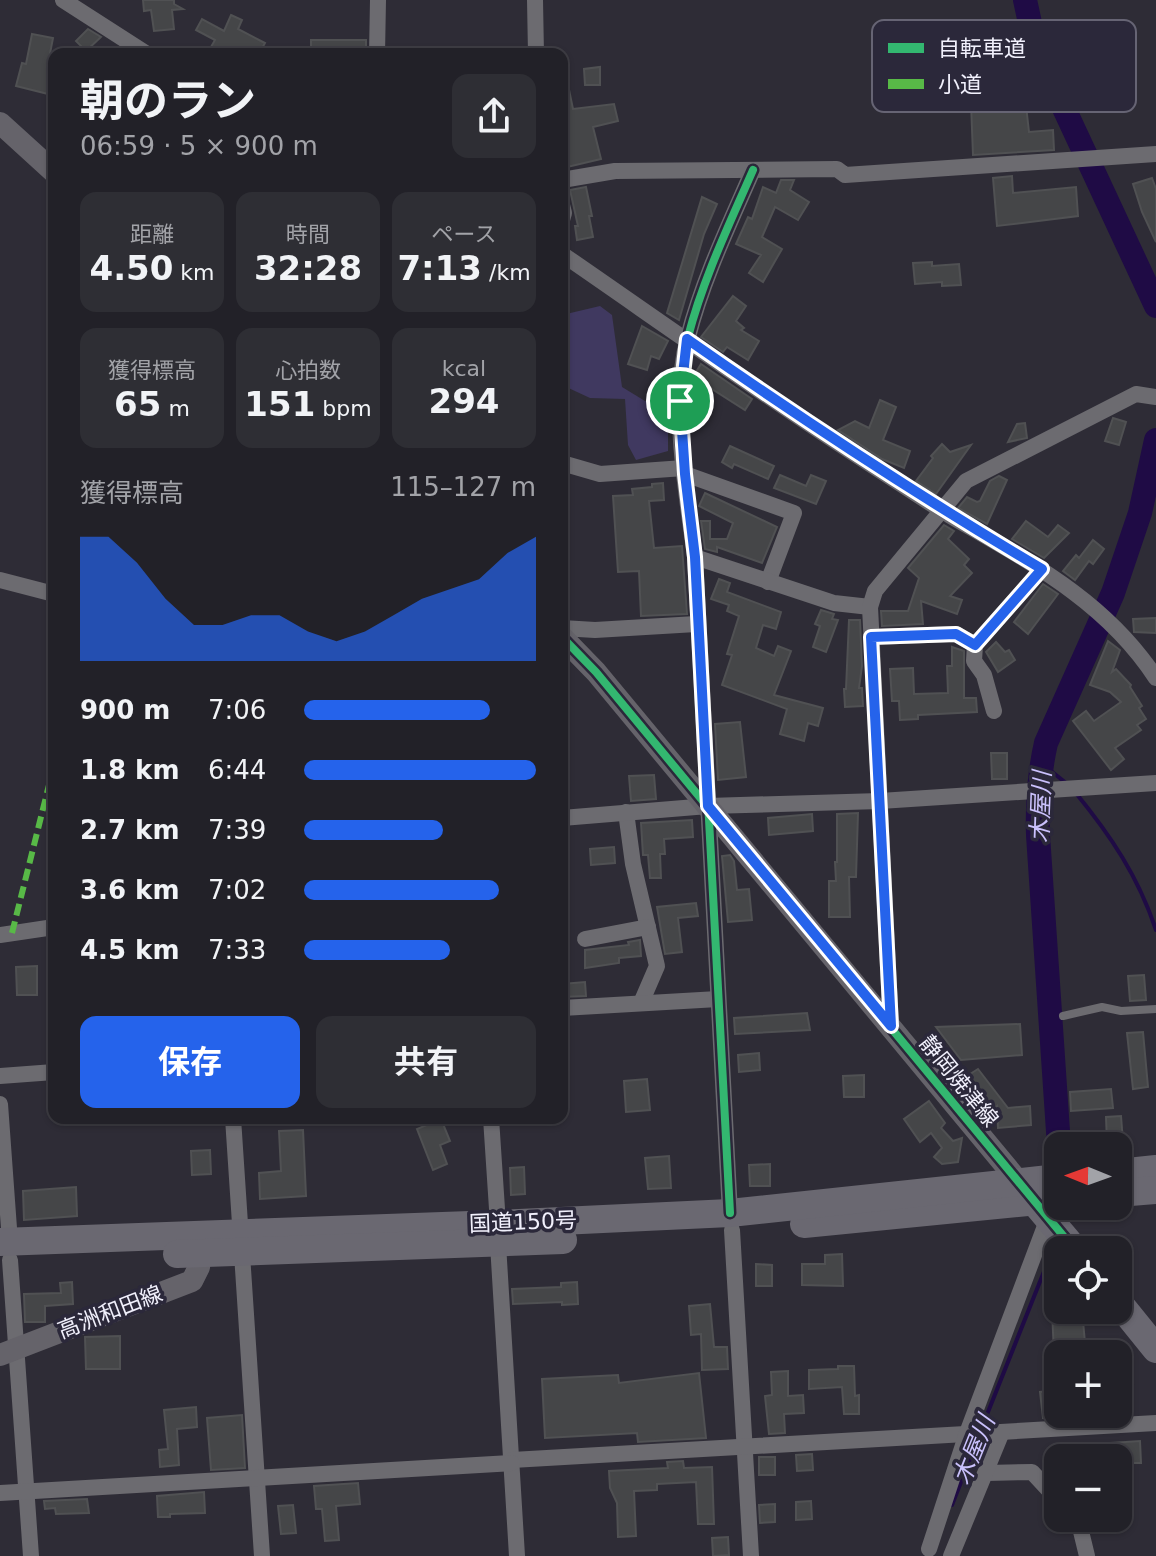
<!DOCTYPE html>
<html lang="ja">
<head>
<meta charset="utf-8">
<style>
  :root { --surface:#222128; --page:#2e2e34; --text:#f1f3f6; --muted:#a2a3a8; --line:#3f3e45; --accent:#2563eb }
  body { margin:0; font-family:"DejaVu Sans","Noto Sans JP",sans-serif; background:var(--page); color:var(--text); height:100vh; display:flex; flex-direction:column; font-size:30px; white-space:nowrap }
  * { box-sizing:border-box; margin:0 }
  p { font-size:26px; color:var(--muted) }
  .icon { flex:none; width:44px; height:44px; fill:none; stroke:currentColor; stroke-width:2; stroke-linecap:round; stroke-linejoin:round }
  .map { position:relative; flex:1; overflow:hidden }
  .details { position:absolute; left:48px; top:48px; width:520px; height:1076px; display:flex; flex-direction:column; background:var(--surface); border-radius:16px; box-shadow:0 2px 6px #0004,0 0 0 2px var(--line) }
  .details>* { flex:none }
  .needle { width:52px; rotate:271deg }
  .tools { position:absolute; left:1044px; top:1132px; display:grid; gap:16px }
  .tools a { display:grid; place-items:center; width:88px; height:88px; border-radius:16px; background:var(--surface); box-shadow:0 2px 6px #0004,0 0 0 2px var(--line); font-size:40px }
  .pin { position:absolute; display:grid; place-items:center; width:68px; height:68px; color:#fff; margin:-34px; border:4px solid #fff; border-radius:50%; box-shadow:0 2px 8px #0007 }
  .round { display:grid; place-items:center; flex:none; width:84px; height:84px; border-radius:16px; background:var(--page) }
  .headline { display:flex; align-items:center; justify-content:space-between; height:136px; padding:0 32px }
  h1 { font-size:44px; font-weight:700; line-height:60px }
  .figures { display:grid; grid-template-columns:repeat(3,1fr); gap:12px; height:136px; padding:8px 32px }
  .figures div { display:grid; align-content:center; border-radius:16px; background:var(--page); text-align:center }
  .figures b { font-size:34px; font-weight:700 }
  .figures small { font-size:22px; font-weight:400 }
  .figures p { font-size:22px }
  .chart { height:224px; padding:16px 32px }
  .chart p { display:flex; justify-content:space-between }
  .chart svg { width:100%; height:144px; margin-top:8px; fill:var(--accent); opacity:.7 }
  .button { display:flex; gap:16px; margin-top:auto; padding:16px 32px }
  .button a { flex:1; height:92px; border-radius:16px; background:var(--accent); color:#fff; font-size:32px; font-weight:700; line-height:92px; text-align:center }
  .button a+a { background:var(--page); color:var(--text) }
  ul { padding:0 32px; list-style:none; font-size:26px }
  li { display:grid; grid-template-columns:128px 96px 1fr; align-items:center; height:60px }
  li i { height:20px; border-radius:10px; background:var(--accent) }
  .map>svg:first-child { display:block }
</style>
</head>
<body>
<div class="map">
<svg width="1156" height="1556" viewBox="0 0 1156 1556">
  <rect width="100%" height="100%" fill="#2e2c36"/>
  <!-- green -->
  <path fill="#403960" d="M600,306L612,315L622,387L645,401L659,402L668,425V451L636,460L628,445L625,399L590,398L562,385V315Z"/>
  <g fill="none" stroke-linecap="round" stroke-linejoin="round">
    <!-- stream -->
    <g stroke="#1f0b45" stroke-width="4">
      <path d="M1041,763L1066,783"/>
      <path d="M1075,792C1111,836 1138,876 1156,930"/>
      <path d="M982,1427L1051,1254"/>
      <path d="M952,1505L978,1439"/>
    </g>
    <!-- river -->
    <g stroke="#1f0b45" stroke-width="24">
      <path d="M1025,0L1035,46L1156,306"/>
      <path d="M1059,1146L1038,835C1037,803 1039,774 1046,743L1113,593L1140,513L1156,440"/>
    </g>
  </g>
  <!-- building -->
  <g fill="#454648" stroke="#505153" stroke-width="2">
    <path d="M143,0H174V4L183,9L172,10L174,29L154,31L151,10L144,11Z"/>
    <path d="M231,15L242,20L238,29L265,43L259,54H244L231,47L227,54H207L215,40L196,30L202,19L224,31Z"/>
    <path d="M88,29L101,37L86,51L76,41Z"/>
    <path d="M32,34L53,38L47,69L54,71V85L50,84L48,94L16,86L22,63L26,64Z"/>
    <rect x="311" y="40" width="55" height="14"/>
    <path d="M1021,61L1029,132L1053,130L1054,150L973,155L971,103L1005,100L1002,62Z"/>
    <path d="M600,67V85H585L584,69Z"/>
    <path d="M567,80L573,109L614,104L618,121L593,127L601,159L563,168L562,81Z"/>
    <path d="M1012,176L1013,193L1076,187L1078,216L997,226L993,178Z"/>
    <path d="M1152,178L1156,189V242L1142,212L1133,184Z"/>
    <path d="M781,180H794L790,190L809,202L798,220L775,207L762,237L782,249L763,282L749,273L761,255L736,244L748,217L752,219L763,187L776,193Z"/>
    <path d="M586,187L592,216H589L593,237L577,240L575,226H578L570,190Z"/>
    <path d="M702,197L717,204L704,234L679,320L667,313Z"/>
    <path d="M932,262V266L959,264L961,285L942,286V282L915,284L913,263Z"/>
    <path d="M733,296L746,306L736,321L744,328L741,330L759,341L748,360L727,347L723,352L701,337Z"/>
    <path d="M642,326L668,341L659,359L651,356L647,370L628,364Z"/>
    <path d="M701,364L752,399L745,410L693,377Z"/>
    <path d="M880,400L896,407L883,440L910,451L904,468L882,459L838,430L855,421L869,428Z"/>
    <path d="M1113,418L1126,422L1119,445L1105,441Z"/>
    <path d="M1025,423L1027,438L1008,442L1017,424Z"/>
    <path d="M942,444L950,452L971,445L936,494L916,481L933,458L931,456Z"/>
    <path d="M730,446L774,466L768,479L734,464L732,468L722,462Z"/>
    <path d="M780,475L806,486L811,475L826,481L816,504L774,488Z"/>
    <path d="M999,476L1007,480L987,524L958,508L967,497L977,502L980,501L990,481Z"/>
    <path d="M663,483L664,500L649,501L654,548L682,546L687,614L641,616L639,571L618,572L613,496L633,495L632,489L652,487V484Z"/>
    <path d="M705,493L777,527L762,563L717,547V552L705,549L701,521H710V539H727L733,523L699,506Z"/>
    <path d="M1026,521L1048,537L1058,525L1069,533L1044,558L1012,539Z"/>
    <path d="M944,525L954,531L948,539L969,559L964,565L972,573L950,596L962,600L957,614L921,601L923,624L882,626L881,611H908L919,578L908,568Z"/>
    <path d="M1093,540L1104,549L1093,564L1089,561L1075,580L1063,571L1076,555L1079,558Z"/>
    <path d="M719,579L730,583L727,592L781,612L776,629L763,625L756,648L774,656L778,646L791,651L774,695L823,708L818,726L808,723L804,741L780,734L787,709L722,685L732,655L727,654L739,616L727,611L729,605L711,599Z"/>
    <path d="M1043,584L1058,594L1028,634L1014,622Z"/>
    <path d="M821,610L834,614L832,619L838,620L826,652L813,647L820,626L815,624Z"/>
    <path d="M1156,618V633L1134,632L1133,619Z"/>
    <path d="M849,620H860L862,666L859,688H862L863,706L845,707L844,689H846Z"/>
    <path d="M1108,641L1120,650L1112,672L1116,669L1131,685L1130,687L1142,706L1139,708L1146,719L1137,725L1141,730L1115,748L1124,759L1111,770L1073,721L1086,711L1094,721L1121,702L1110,692L1090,685Z"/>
    <path d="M996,642L1005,652L1009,650L1015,660L998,672L986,652Z"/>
    <path d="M952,647L964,651V698H976L977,712L918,715V719L900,720L899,701H892L890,669L913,668L914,694L948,693L947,666H952Z"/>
    <path d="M740,722L746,777L718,780L715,724Z"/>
    <path d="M991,753H1007V779H992Z"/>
    <path d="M654,775L656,799L631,801L629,776Z"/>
    <path d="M858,813L856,877H849L850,917H829V881H836L835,862H837V814Z"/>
    <path d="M812,814L813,831L769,835L768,818Z"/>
    <path d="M692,820L693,837L664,839L665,854H660L661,878H650L648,855H643L641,823Z"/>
    <path d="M614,847L615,863L591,865L590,849Z"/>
    <path d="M730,855L734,861L737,890L749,889L752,920L728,922L722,856Z"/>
    <path d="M696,903L698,916L678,918L682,952L665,954L657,907Z"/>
    <path d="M640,940L641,956L619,958V963L585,968V950L629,945L628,942Z"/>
    <path d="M37,966V995H17L16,967Z"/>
    <path d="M1144,975L1146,1000L1130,1001L1128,976Z"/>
    <path d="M585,982L586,996L562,997V984Z"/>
    <path d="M807,1013L810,1030L735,1034L734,1018Z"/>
    <path d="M1020,1024L1022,1055L961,1060L936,1027Z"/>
    <path d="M1143,1032L1148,1087L1133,1089L1127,1033Z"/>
    <path d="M759,1053L760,1070L739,1072L738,1055Z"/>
    <path d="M978,1069L1008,1108L1030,1106L1031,1125L998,1128L997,1106L984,1117L956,1083Z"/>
    <path d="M864,1075V1097H844L843,1076Z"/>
    <path d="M647,1079L650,1110L626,1112L624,1081Z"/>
    <path d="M1111,1089L1113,1108L1071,1111L1070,1092Z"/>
    <path d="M929,1101L945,1123L941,1128L953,1141L962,1138L958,1162L942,1164L934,1157L942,1148L931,1133L920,1142L904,1119Z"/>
    <path d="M1121,1116L1123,1142L1107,1143L1106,1117Z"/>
    <path d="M441,1119L450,1141L440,1145L447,1164L433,1170L417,1129Z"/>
    <path d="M303,1130L306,1196L260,1199L259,1173L281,1171L279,1131Z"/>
    <path d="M210,1150L211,1174L192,1175L191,1151Z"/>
    <path d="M669,1156L671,1188L648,1189L645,1158Z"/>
    <path d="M770,1164V1186H750L749,1165Z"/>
    <path d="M524,1167L525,1194L511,1195L510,1168Z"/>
    <path d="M76,1187L77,1216L24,1220L23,1191Z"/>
    <path d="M842,1254L843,1286L802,1285V1264H825V1255Z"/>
    <path d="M756,1264L772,1265V1286H756Z"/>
    <path d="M72,1282L73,1304L45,1306V1322H25L24,1294L61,1293L60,1283Z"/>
    <path d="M577,1282L578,1304L562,1305V1302L513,1304L512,1289L561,1287V1283Z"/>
    <path d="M710,1304L714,1347H727L728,1369L702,1370L701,1334L691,1335L689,1306Z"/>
    <path d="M1052,1310H1082L1086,1354H1054Z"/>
    <path d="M120,1336V1369H86L85,1337Z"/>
    <path d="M838,1366H854L855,1396L859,1395V1414H844L842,1387L809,1389V1370L838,1369Z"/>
    <path d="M1132,1367L1133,1384L1118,1385V1368Z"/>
    <path d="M788,1371V1396L803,1395L804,1413L784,1414L785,1433L769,1434L765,1396L772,1395L771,1372Z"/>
    <path d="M699,1373L706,1438L638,1442L637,1433L545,1438L542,1379L618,1375L619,1383Z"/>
    <path d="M1058,1390V1418H1043L1040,1392Z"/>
    <path d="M196,1407L197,1427L177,1429L179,1465L160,1467L159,1450L168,1449L164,1410Z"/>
    <path d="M242,1415L245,1468L211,1470L207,1418Z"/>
    <path d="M1140,1441L1141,1463H1118V1458H1112L1111,1443Z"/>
    <path d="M812,1454L813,1470L797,1471L796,1455Z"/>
    <rect x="759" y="1457" width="16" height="18"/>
    <path d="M683,1461L684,1468L712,1467L714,1524H698L696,1482L657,1484V1490L634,1491L636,1536L618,1537L617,1503L610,1488L609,1471L668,1468L667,1462Z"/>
    <path d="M358,1483L360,1504L336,1506L339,1540L325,1541L322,1509H316L314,1486Z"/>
    <path d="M204,1492L205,1513L170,1514V1517H158L157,1496Z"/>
    <path d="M87,1499L89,1513L56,1514L55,1508L45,1509L44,1501Z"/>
    <path d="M811,1501L812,1519L796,1520V1502Z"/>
    <path d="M775,1504V1522L760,1523L759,1505Z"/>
    <path d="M293,1505L296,1533L281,1534L278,1506Z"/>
    <path d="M728,1537L729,1555L713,1556L712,1538Z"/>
  </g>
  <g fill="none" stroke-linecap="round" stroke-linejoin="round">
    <!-- lane -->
    <path stroke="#6c6b70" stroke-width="8" d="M1063,1016L1102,1007L1121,1011L1156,1009"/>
    <!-- street -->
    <g stroke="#6c6b70" stroke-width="16">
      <path d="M63,0L147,54"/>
      <path d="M535,0L536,54"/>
      <path d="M377,54L378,0"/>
      <path d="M562,180L615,171L837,169L845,175L1156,154"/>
      <path d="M562,205L564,213L562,220"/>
      <path d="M562,254C665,325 767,398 873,466C898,482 923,499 949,515C1028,561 1105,600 1156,678"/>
      <path d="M562,463L600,474L684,468"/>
      <path d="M685,474L794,513L768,582"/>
      <path d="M695,557L834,603L870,607"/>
      <path d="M0,580L54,594"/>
      <path d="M562,628L595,630L696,624"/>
      <path d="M871,637L956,634L975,645"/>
      <path d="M994,711L984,675L974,661L975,645L1042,569"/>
      <path d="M626,812L633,864L657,966L641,1003"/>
      <path d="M562,818L708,806L880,801L1156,783"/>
      <path d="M0,935L54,927"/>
      <path d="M585,939L648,927"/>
      <path d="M562,1008L718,999"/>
      <path d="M891,1026L870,607L875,591L966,481L1136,394L1156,397"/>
      <path d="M0,1076L54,1072"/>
      <path d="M0,1104L10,1242"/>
      <path d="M233,1118L262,1556"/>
      <path d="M491,1118L498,1224"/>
      <path d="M730,1213L695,557C686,489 670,405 688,337C703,279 729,225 753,170"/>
      <path d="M732,1230L751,1556"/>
      <path d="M498,1244L517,1556"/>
      <path d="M10,1260L31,1556"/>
      <path d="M512,1460L1156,1423"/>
      <path d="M987,1473L1032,1472L1058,1500"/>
      <path d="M0,1493L512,1463"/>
      <path d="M1075,1518L1079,1523L1087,1556"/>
      <path d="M929,1549L967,1433L1048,1218"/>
      <path d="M951,1556L1002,1432"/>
    </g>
    <!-- secondary -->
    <g stroke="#65636a" stroke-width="22">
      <path d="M0,123L54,172"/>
      <path d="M562,637L596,672L1019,1182"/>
      <path d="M0,1355L192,1281L199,1267L201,1253"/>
    </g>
    <!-- highway -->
    <g stroke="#6a6871" stroke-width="28">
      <path d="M1118,1173L1156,1169"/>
      <path d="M1027,1193L1075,1250"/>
      <path d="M1118,1193L1156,1190"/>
      <path d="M804,1224L1058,1199"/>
      <path d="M0,1242L498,1224L730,1213L1058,1178"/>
      <path d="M177,1254L563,1240"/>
      <path d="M1118,1302L1156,1349"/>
    </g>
    <!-- quiet -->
    <path stroke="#58b947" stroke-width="6" stroke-dasharray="12 6" stroke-linecap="butt" d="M12,933L54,765"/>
    <!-- cycleway casing -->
    <g stroke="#2b283a" stroke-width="13">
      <g id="cycleway">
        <path d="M562,637L596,672L1075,1250"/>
        <path d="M730,1213L695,557C686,489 670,405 688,337C703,279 729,225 753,170"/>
      </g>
    </g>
    <!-- cycleway -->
    <use href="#cycleway" stroke="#33b770" stroke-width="8"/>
  </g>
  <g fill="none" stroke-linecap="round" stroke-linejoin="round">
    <!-- route casing -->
    <g stroke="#fff" stroke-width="16">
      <path id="route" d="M687,339C803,420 920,497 1042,569L975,645L956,634L871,637L891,1026L708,806L695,557L685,474L680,401Z"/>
    </g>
    <!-- route -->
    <use href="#route" stroke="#2563eb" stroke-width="10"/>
  </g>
  <g text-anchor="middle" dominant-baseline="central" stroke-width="7" stroke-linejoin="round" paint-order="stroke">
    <!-- street labels -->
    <g font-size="22" fill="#f1f0fc" stroke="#2b283a">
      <text transform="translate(959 1081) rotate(51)">静岡焼津線</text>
      <text transform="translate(523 1222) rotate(-2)">国道150号</text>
      <text transform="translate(110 1312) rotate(-21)">高洲和田線</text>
    </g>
    <!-- water labels -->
    <g font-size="24" font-style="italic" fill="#cac1fc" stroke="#2b283a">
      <text transform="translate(1041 807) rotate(-88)">木屋川</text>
      <text transform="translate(974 1450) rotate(-68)">木屋川</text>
    </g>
  </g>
  <!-- legend -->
  <rect x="872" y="20" width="264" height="92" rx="12" fill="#2b283a" stroke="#666474" stroke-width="2"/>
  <rect x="888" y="43" width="36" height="10" fill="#33b770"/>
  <rect x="888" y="79" width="36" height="10" fill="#58b947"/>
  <g font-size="22" fill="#f1f0fc">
    <text x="938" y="56">自転車道</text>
    <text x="938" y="92">小道</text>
  </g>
</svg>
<div class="tools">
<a><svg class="needle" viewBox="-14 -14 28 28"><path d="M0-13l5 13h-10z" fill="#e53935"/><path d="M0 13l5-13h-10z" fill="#a2a3a8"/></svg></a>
<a><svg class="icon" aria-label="locate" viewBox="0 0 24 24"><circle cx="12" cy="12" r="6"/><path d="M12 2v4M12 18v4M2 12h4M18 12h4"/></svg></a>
<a>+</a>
<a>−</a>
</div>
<div class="pin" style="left:680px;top:401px;background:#1e9e55"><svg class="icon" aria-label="arrive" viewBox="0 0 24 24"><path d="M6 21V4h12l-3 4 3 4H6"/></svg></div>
<section class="details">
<div class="headline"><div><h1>朝のラン</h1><p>06:59 · 5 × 900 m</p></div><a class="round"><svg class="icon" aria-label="share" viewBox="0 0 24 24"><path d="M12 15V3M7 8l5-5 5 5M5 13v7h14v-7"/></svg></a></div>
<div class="figures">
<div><p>距離</p><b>4.50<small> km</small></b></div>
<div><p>時間</p><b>32:28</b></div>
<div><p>ペース</p><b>7:13<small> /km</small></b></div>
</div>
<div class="figures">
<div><p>獲得標高</p><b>65<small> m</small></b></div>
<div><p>心拍数</p><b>151<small> bpm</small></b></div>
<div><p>kcal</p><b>294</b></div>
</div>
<div class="chart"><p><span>獲得標高</span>115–127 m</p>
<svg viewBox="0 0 160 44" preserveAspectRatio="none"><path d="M0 44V6L10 6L20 14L30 25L40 33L50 33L60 30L70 30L80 35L90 38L100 35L110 30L120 25L130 22L140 19L150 11L160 6V44z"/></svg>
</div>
<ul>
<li><b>900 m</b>7:06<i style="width:80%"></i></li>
<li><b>1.8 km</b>6:44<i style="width:100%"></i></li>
<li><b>2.7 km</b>7:39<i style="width:60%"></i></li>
<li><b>3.6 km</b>7:02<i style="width:84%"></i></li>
<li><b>4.5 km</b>7:33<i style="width:63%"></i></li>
</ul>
<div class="button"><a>保存</a><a>共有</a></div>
</section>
</div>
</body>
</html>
